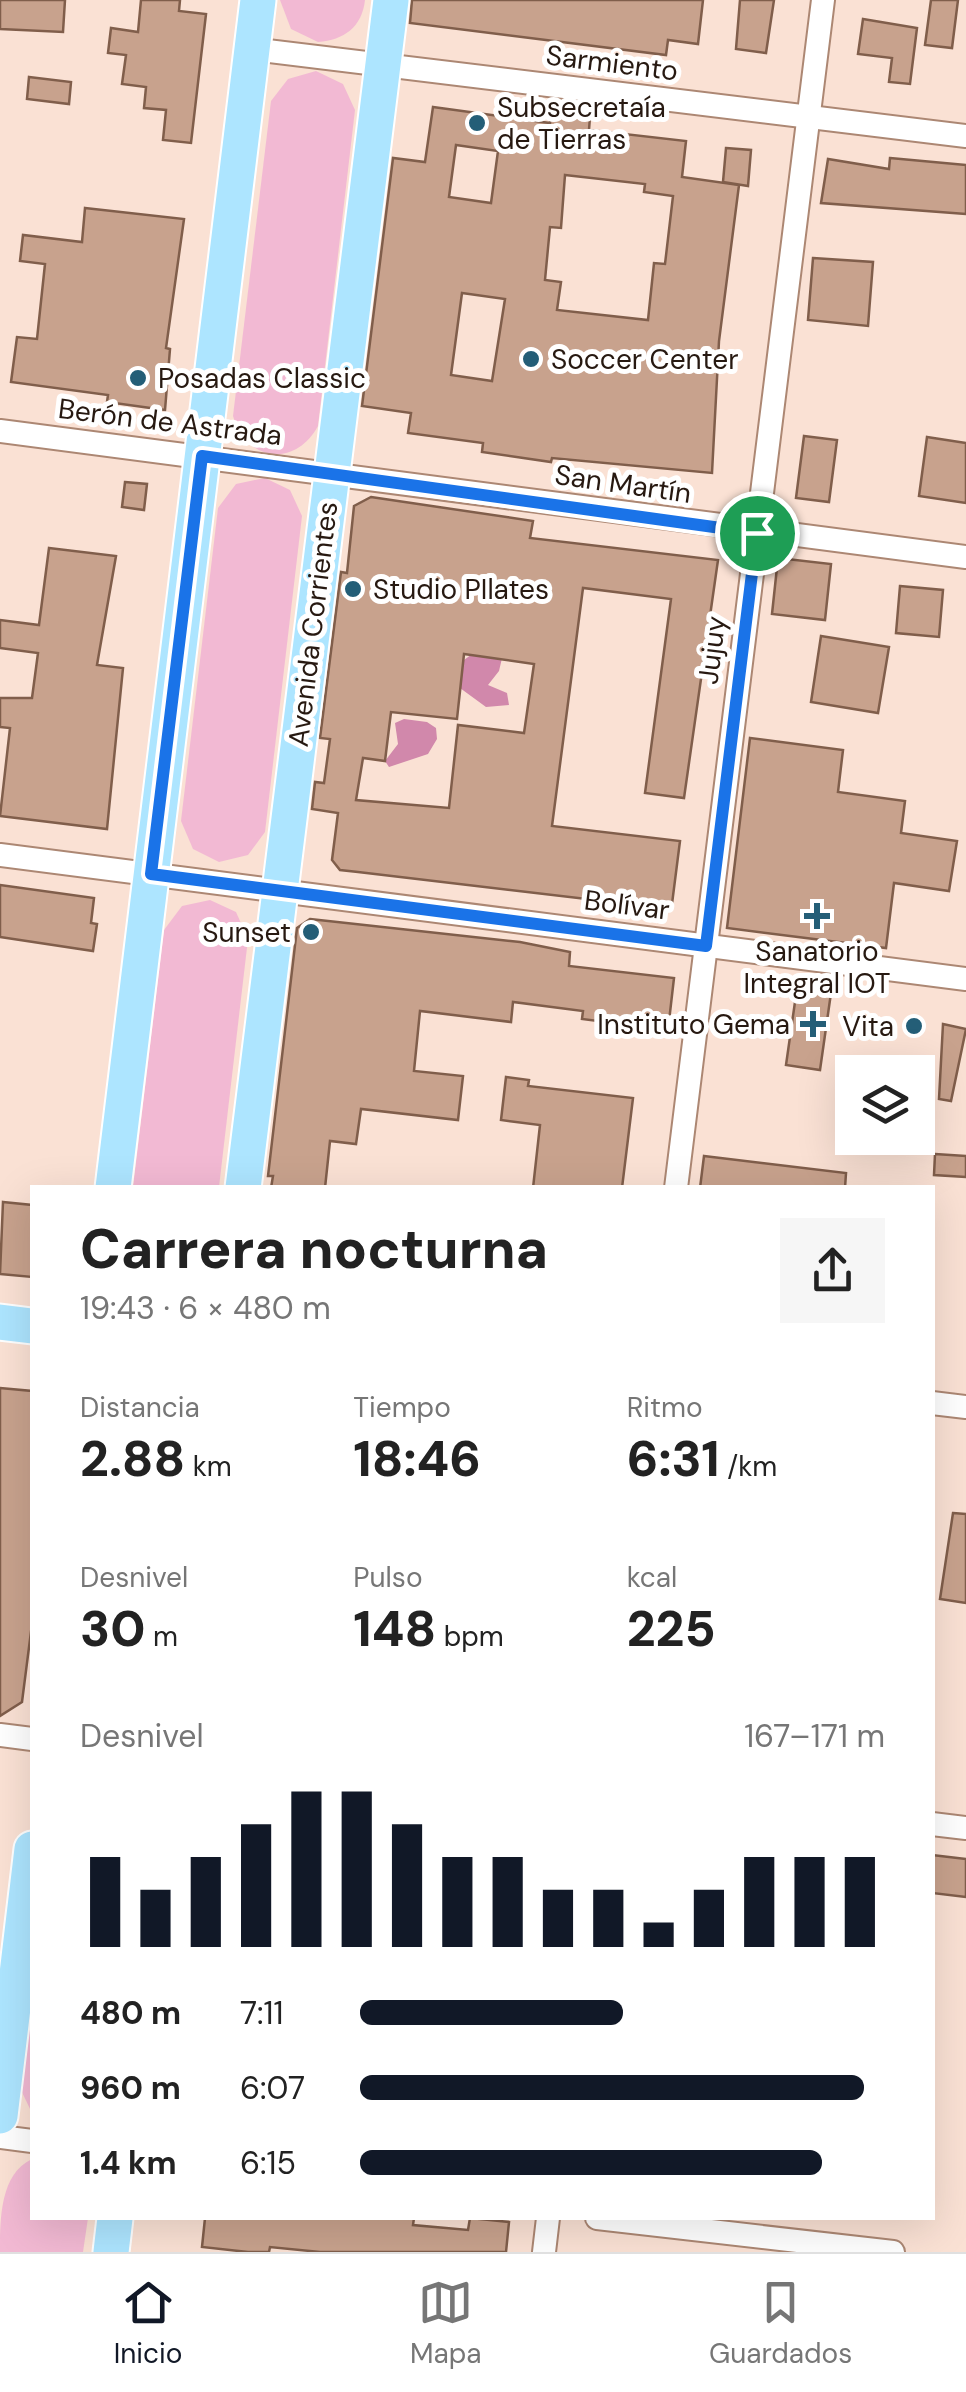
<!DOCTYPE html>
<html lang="es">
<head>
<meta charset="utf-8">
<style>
  :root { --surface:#fff; --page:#f6f6f6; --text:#222; --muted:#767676; --line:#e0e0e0; --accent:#111827 }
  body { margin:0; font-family:"DM Sans",sans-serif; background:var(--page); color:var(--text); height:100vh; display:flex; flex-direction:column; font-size:38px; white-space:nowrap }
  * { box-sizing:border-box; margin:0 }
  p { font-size:32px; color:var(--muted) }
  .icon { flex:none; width:55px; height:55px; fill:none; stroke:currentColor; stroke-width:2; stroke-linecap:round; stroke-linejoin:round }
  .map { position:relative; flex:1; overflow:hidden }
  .sheet { position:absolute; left:30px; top:1185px; width:905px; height:1035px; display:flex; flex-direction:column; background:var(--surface); border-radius:0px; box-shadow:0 10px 40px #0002 }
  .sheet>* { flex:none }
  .buttons { position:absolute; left:835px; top:1055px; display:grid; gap:20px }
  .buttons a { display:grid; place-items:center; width:100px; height:100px; border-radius:0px; background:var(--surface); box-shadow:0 10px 40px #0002; font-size:50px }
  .pin { position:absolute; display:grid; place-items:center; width:85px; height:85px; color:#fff; margin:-42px; border:5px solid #fff; border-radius:50%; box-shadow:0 2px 10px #0007 }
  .round { display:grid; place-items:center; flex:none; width:105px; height:105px; border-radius:0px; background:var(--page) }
  .head { display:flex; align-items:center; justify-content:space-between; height:170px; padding:0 50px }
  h1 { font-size:55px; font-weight:800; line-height:75px }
  .metrics { display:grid; grid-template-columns:repeat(3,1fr); gap:15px; height:170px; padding:10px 50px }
  .metrics div { display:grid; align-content:center }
  .metrics b { font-size:50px; font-weight:800 }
  .metrics small { font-size:28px; font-weight:400 }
  .metrics p { font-size:28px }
  .chart { height:280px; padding:20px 50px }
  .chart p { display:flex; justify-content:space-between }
  .chart svg { width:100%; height:180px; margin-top:10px; stroke:var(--accent); stroke-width:6 }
  ul { padding:0 50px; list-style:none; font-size:32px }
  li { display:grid; grid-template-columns:160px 120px 1fr; align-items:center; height:75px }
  li i { height:25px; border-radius:12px; background:var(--accent) }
  .menu { display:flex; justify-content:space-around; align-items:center; height:140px; border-top:2px solid var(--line); background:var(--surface); font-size:28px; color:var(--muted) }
  .menu a { display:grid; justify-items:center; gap:5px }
  .menu .on { color:var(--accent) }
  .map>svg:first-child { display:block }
</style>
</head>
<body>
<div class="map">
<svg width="966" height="2252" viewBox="0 0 966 2252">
  <rect width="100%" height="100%" fill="#fae1d4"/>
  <!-- green -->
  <g fill="#f2b9d3">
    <path d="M280,0H365C362,27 344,40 318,42L291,29Z"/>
    <path d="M316,71L343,84L355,110L318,426C295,468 246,462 233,416L271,101L288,79Z"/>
    <path d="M265,478L290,490L302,516L265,832L248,855L219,862L193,849L181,821L218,508L236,484Z"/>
    <path d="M210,900L236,912L248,939L219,1187H133L164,930L182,906Z"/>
    <path d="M32,1976V2113L19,2086Z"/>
    <path d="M32,2159V2218H88L83,2252H0C0,2219 0,2174 32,2159Z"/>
  </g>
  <!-- forest -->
  <g fill="#d188ab">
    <path d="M479,649L503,654L499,671L488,685L507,693L509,705L486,707L460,688L459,654L464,660Z"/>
    <path d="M404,719L427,722L436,728L437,739L428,754L389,767L385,761L398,744L395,723Z"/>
  </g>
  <!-- building -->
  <g fill="#c8a28d" stroke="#805e4b" stroke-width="2.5" fill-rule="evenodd">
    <path d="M0,0H65L63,32L0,29Z"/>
    <path d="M141,0H180L179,11L206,14L191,143L163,140L166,110L144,108L146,87L122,84L126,55L108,53L111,28L138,32Z"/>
    <path d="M412,0H703L698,44L668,40L666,55L410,23Z"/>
    <path d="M740,0H774L766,53L736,49Z"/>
    <path d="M931,0H958L952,48L925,45Z"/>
    <path d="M863,19L917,28L910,84L889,82L892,58L858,54Z"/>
    <path d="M29,77L71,82L69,104L27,99Z"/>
    <path d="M433,107L550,123L551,112L590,117L589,130L686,141L682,177L739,185L719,341L712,473L552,458L551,462L482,452L483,443L408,433L411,413L362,406L393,158L425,162ZM456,145L498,151L491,203L449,197ZM565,175L645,184L644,192L673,196L665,264L654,263L648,320L557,310L561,282L545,280L550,227L561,228ZM462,293L505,299L492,381L451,375Z"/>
    <path d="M726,148L751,150L748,186L723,182Z"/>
    <path d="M890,158L966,165V214L821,203L828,159L889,169Z"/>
    <path d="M85,208L184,219L166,348L170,349L165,410L107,402L108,395L11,382L17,337L37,339L45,264L20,261L23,235L82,242Z"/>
    <path d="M813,258L873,262L868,326L808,320Z"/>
    <path d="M804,436L837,440L829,502L796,498Z"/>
    <path d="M927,437L966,443V503L919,496Z"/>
    <path d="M125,482L147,484L144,510L122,507Z"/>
    <path d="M371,497L533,521L530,538L718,560L684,798L645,793L671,599L583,588L552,826L680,841L672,904L663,908L358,872L340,870L332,860L338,813L312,809L315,782L324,783L330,739L320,738L341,572L347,573L354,506ZM464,654L534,664L524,733L458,725L449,808L356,800L363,758L385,761L391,712L457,719Z"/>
    <path d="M49,548L116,556L97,665L123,668L107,829L0,816L10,728L0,727V698H32L38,653L0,648V620L39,625Z"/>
    <path d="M778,558L831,564L825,620L772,614Z"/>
    <path d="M900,586L943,590L939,637L896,633Z"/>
    <path d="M821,636L889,647L878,713L811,702Z"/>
    <path d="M750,738L843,750L838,792L905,801L901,833L957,841L949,891L894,883L886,948L727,928Z"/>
    <path d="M0,885L94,898L91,923L97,924L93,951L0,937Z"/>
    <path d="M310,919L520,942L570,952L569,966L674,978L668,1030L582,1019L583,1011L513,1002L511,1022L420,1011L414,1071L463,1076L458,1120L361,1109L356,1144L330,1141L325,1188H271L273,1176H268L297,928Z"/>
    <path d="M797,988L831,993L820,1070L786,1065Z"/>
    <path d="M943,1024L966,1029L951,1101L939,1099Z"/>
    <path d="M506,1077L529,1080L528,1086L633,1098L622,1188H533L540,1125L501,1120Z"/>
    <path d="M935,1154L966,1156V1177L934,1175Z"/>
    <path d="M704,1156L846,1173L845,1188H700Z"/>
    <path d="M3,1202L32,1205V1277L0,1274Z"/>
    <path d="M0,1388L32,1391V1624L22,1702L0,1716Z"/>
    <path d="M953,1513L966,1514V1603L940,1599Z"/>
    <path d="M932,1855L966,1859V1897L932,1893Z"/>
    <path d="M205,2218H414L413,2225L468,2230L470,2218L509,2222L506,2252H320L270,2247L269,2252H248L202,2247Z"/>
  </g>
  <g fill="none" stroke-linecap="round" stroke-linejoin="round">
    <!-- minor casing -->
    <g stroke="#ac8773" stroke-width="26">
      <g id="minor">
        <path d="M252,49L966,136"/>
        <path d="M0,431L966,557"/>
        <path d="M0,855L966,979"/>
        <path d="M676,1188L823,0"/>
        <path d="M932,1403L966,1407"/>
        <path d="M0,1735L32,1739"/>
        <path d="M932,1824L966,1828"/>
        <path d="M0,2137L32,2141"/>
        <path d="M597,2218L893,2252"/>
        <path d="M544,2252L548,2218"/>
      </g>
    </g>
    <!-- primary casing -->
    <g stroke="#fff" stroke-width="39">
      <g id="primary">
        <path d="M113,1188L258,0"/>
        <path d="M243,1188L391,0"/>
        <path d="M0,1322L32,1326"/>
        <path d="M0,2116L32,1849"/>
        <path d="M111,2252L115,2218"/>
      </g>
    </g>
    <!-- minor -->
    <use href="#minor" stroke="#fff" stroke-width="22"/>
    <!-- primary -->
    <use href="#primary" stroke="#ade5ff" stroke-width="35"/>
  </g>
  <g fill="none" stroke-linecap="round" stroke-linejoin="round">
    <!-- route casing -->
    <g stroke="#fff" stroke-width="20">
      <path id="route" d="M202,456L757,533L706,946L151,874Z"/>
    </g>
    <!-- route -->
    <use href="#route" stroke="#1a73e8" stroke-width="12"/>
  </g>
  <!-- markers -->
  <g fill="#245e77" stroke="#fff" stroke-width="4">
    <circle cx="477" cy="123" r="10"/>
    <circle cx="531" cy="359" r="10"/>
    <circle cx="138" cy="378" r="10"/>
    <circle cx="353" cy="589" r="10"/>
    <path d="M812 901h10v10h10v10h-10v10h-10v-10h-10v-10h10z"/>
    <circle cx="311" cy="932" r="10"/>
    <path d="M808 1009h10v10h10v10h-10v10h-10v-10h-10v-10h10z"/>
    <circle cx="914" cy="1026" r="10"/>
  </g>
  <g text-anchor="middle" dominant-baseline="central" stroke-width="10" stroke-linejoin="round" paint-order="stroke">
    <!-- street labels -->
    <g font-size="28" fill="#271911" stroke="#fff">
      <text transform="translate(612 63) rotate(7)">Sarmiento</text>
      <text transform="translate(170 422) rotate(7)">Berón de Astrada</text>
      <text transform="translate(623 484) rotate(8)">San Martín</text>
      <text transform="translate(313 624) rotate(-83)">Avenida Corrientes</text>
      <text transform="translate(712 650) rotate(-83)">Jujuy</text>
      <text transform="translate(627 905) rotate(7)">Bolívar</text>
    </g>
    <!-- poi labels -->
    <g font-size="28" fill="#271911" stroke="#fff" text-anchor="start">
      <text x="497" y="107">Subsecretaía<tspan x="497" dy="32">de Tierras</tspan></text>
      <text x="551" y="359">Soccer Center</text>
      <text x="158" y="378">Posadas Classic</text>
      <text x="373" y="589">Studio PIlates</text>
      <text x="291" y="932" text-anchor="end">Sunset</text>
      <text x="817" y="951" text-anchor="middle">Sanatorio<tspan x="817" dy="32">Integral IOT</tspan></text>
      <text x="790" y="1024" text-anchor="end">Instituto Gema</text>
      <text x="894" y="1026" text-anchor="end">Vita</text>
    </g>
  </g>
</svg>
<div class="buttons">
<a><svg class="icon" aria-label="layers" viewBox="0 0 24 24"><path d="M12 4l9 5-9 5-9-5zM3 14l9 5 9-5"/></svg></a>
</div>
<div class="pin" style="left:757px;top:533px;background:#1e9e55"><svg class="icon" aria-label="arrive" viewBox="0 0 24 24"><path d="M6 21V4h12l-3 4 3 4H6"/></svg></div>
<section class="sheet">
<div class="head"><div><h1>Carrera nocturna</h1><p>19:43 · 6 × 480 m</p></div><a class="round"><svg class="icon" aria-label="share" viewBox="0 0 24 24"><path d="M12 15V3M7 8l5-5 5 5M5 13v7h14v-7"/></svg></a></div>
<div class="metrics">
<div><p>Distancia</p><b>2.88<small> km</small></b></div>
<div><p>Tiempo</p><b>18:46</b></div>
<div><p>Ritmo</p><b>6:31<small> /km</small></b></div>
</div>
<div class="metrics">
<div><p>Desnivel</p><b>30<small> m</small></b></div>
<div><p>Pulso</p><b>148<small> bpm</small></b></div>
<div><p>kcal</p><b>225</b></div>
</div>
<div class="chart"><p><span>Desnivel</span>167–171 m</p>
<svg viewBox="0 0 160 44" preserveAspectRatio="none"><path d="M5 44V22M15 44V30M25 44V22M35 44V14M45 44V6M55 44V6M65 44V14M75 44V22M85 44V22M95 44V30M105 44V30M115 44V38M125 44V30M135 44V22M145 44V22M155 44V22"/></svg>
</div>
<ul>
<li><b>480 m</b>7:11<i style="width:50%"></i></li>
<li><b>960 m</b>6:07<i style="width:96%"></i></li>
<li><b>1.4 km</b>6:15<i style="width:88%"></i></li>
</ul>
</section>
</div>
<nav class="menu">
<a class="on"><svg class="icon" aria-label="home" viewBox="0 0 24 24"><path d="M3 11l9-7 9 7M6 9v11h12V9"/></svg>Inicio</a>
<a><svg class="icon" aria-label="map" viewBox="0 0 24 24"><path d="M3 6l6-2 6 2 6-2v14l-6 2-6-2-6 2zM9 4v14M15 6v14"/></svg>Mapa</a>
<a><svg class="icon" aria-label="saved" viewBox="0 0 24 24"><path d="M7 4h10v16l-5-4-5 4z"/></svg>Guardados</a>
</nav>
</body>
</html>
